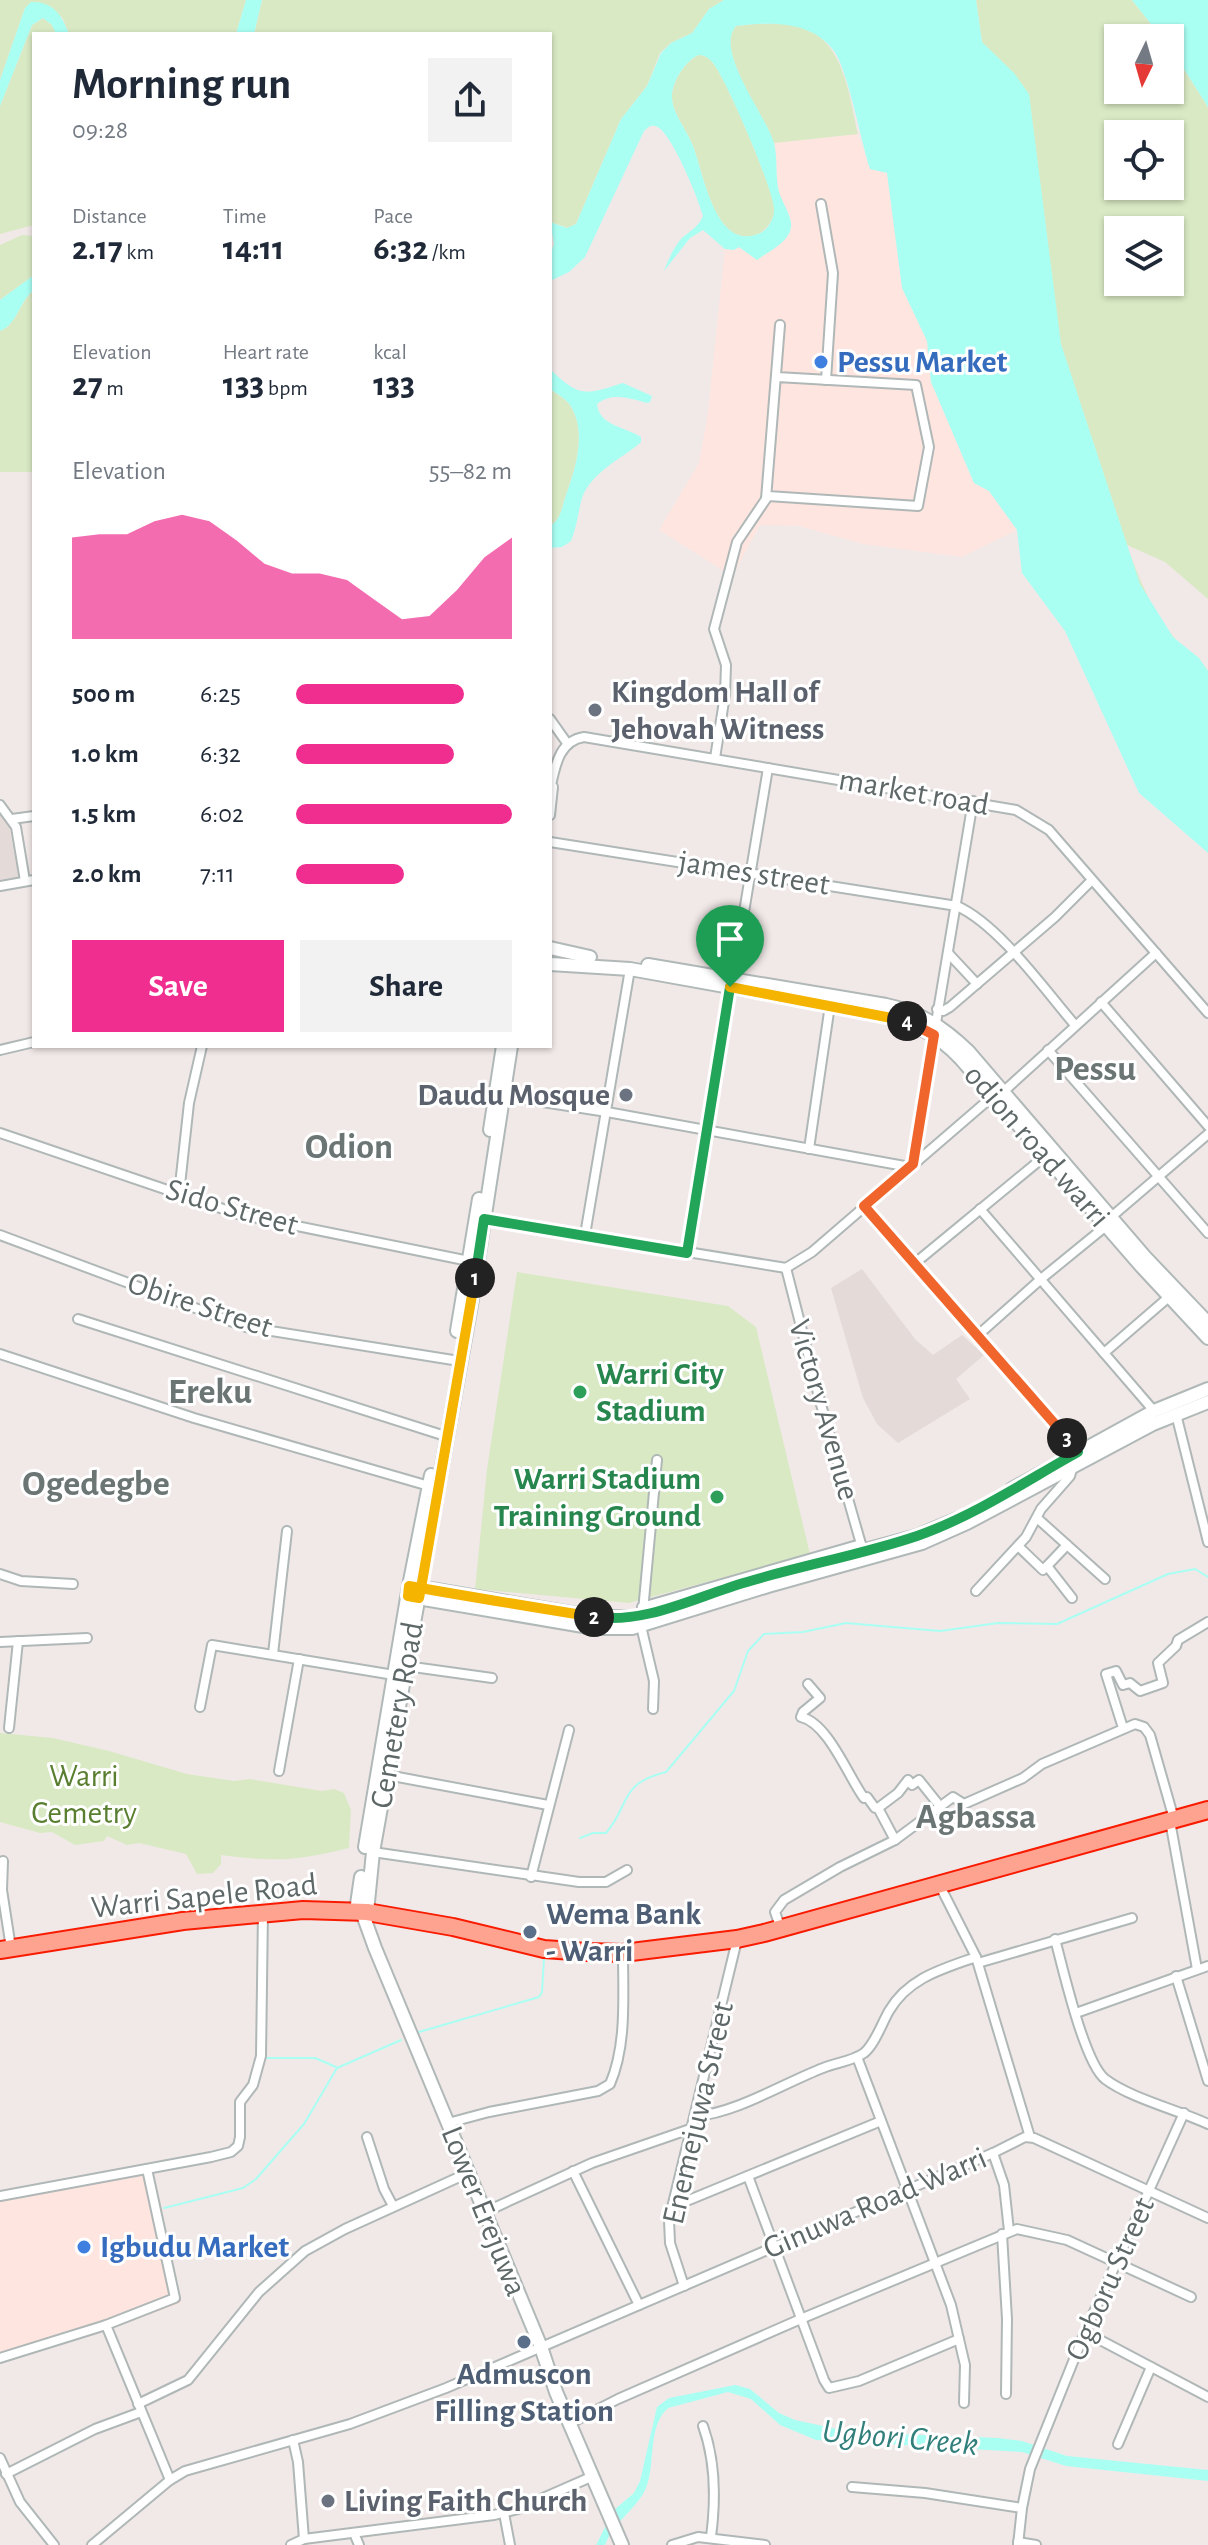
<!DOCTYPE html>
<html lang="en">
<head>
<meta charset="utf-8">
<style>
  :root { --surface:#fff; --page:#f2f2f3; --text:#1f2937; --muted:#747a83; --accent:#f02e8f }
  body { margin:0; font-family:"Alegreya Sans",sans-serif; background:var(--page); color:var(--text); height:100vh; display:flex; flex-direction:column; font-size:30px; white-space:nowrap }
  * { box-sizing:border-box; margin:0 }
  p { font-size:26px; color:var(--muted) }
  .icon { flex:none; width:44px; height:44px; fill:none; stroke:currentColor; stroke-width:2; stroke-linecap:round; stroke-linejoin:round }
  .map { position:relative; flex:1; overflow:hidden }
  .sheet { position:absolute; left:32px; top:32px; width:520px; height:1016px; display:flex; flex-direction:column; background:var(--surface); border-radius:0px; box-shadow:0 2px 6px #0004 }
  .sheet>* { flex:none }
  .needle { width:52px; rotate:185deg }
  .buttons { position:absolute; left:1104px; top:24px; display:grid; gap:16px }
  .buttons a { display:grid; place-items:center; width:80px; height:80px; border-radius:0px; background:var(--surface); box-shadow:0 2px 6px #0004; font-size:40px }
  .pin { position:absolute; display:grid; place-items:center; width:68px; height:68px; color:#fff; margin:-82px -34px; border-radius:50% 50% 50% 0; rotate:-45deg; box-shadow:0 0 8px #0007 }
  .pin .icon { rotate:45deg }
  .km { position:absolute; width:40px; height:40px; margin:-20px; border-radius:50%; background:#222; color:#fff; font-size:22px; line-height:40px; text-align:center }
  .round { display:grid; place-items:center; flex:none; width:84px; height:84px; border-radius:0px; background:var(--page) }
  .overview { display:flex; align-items:center; justify-content:space-between; height:136px; padding:0 40px }
  h1 { font-size:44px; font-weight:700; line-height:60px }
  .stats { display:grid; grid-template-columns:repeat(3,1fr); gap:12px; height:136px; padding:8px 40px }
  .stats div { display:grid; align-content:center }
  .stats b { font-size:34px; font-weight:700 }
  .stats small { font-size:22px; font-weight:400 }
  .stats p { font-size:22px }
  .chart { height:224px; padding:16px 40px }
  .chart p { display:flex; justify-content:space-between }
  .chart svg { width:100%; height:144px; margin-top:8px; fill:var(--accent); opacity:.7 }
  .action { display:flex; gap:16px; margin-top:auto; padding:16px 40px }
  .action a { flex:1; height:92px; border-radius:0px; background:var(--accent); color:#fff; font-size:32px; font-weight:700; line-height:92px; text-align:center }
  .action a+a { background:var(--page); color:var(--text) }
  ul { padding:0 40px; list-style:none; font-size:26px }
  li { display:grid; grid-template-columns:128px 96px 1fr; align-items:center; height:60px }
  li i { height:20px; border-radius:10px; background:var(--accent) }
  .map>svg:first-child { display:block }
</style>
</head>
<body>
<div class="map">
<svg width="1208" height="2545" viewBox="0 0 1208 2545">
  <rect width="100%" height="100%" fill="#f1e9e8"/>
  <!-- commercial -->
  <g fill="#ffe5df">
    <path d="M858,134L870,169L887,173L902,288L927,341L931,382L974,483L989,491L1017,530L962,557L863,544L799,526L760,525L732,576L659,530L699,463L708,413L725,249L734,250L739,247L757,260L788,236L792,226L778,190L774,143Z"/>
    <path d="M150,2163L181,2303L105,2331L0,2362V2192Z"/>
  </g>
  <!-- education -->
  <g fill="#e4dbd8">
    <path d="M0,814L9,826L19,878L0,881Z"/>
    <path d="M862,1269L915,1339L933,1355L962,1335L984,1355L956,1379L970,1399L898,1443L877,1424L863,1398L831,1288Z"/>
  </g>
  <!-- green -->
  <g fill="#d9e9c4" fill-rule="evenodd">
    <path d="M0,0H246L236,34H69L62,17L25,8L0,80Z"/>
    <path d="M262,0H724L709,9L692,33L671,43L660,53L647,86L621,119L576,224L568,228L550,222V34H254Z"/>
    <path d="M976,0H1132L1162,38H1118V90H1170V47L1208,107V599L1165,562L1127,545C1138,577 1151,608 1172,635C1183,649 1198,656 1208,671L1117,630L982,42ZM1118,134H1170V186H1118ZM1118,230H1170V282H1118Z"/>
    <path d="M43,18L52,25L56,34H34V225L0,234V106L32,25Z"/>
    <path d="M754,24C769,24 784,23 798,26C844,38 849,95 858,134L774,143C761,118 732,70 729,43C728,35 732,31 736,26Z"/>
    <path d="M698,55C705,55 708,57 713,63C726,78 775,192 775,210C774,219 767,230 758,234C715,252 703,171 693,146C687,130 671,112 672,95C673,80 685,62 698,55Z"/>
    <path d="M22,235L34,236V275L0,300V245Z"/>
    <path d="M34,290V472H0V331C18,324 19,301 34,290Z"/>
    <path d="M550,389C557,394 565,398 570,405C587,431 576,467 567,492C562,505 562,519 550,526Z"/>
    <path d="M517,1272L728,1306L756,1327L810,1554L629,1603L475,1589L487,1469Z"/>
    <path d="M0,1733L53,1738L109,1751L187,1774L234,1781L250,1779L322,1791L334,1789L344,1793L351,1810L349,1848C297,1861 274,1862 221,1855V1864L213,1873L197,1874L186,1854L139,1843L127,1845L107,1836L104,1841L75,1845L52,1832L40,1833L0,1822Z"/>
  </g>
  <!-- water -->
  <g fill="#aafff3" fill-rule="evenodd">
    <path d="M246,0H262L254,34H236Z"/>
    <path d="M724,0H976L982,42L1014,73L1029,94L1061,344L1140,584L1173,637L1199,658L1208,671V853L1139,793L1065,631L1022,573L1017,530L989,491L974,483L931,382L927,341L902,288L887,173L870,169C861,142 848,70 834,51C811,20 770,22 736,26C714,51 766,115 774,143C778,158 775,176 779,192C782,202 792,216 791,226C791,241 768,252 757,260L739,247L734,250L725,249L703,230L690,238L664,271C668,260 673,249 680,240C688,232 699,227 703,216C699,200 670,128 655,126C649,125 648,128 644,131L585,257L569,272L550,281V255L554,244L550,222L567,228L576,224L621,119L647,86L661,53L671,43L692,33L709,9ZM698,55C705,55 709,58 713,63C726,79 775,192 774,210C774,220 767,231 758,234C715,251 703,171 693,146C687,130 671,112 672,95C673,80 685,62 698,55Z"/>
    <path d="M1132,0H1208V107L1170,47V38H1162Z"/>
    <path d="M31,2C53,1 62,15 69,34H56L52,25L43,18L32,25L0,106V80L25,8Z"/>
    <path d="M34,275V290C19,301 18,324 0,331V300Z"/>
    <path d="M550,369C580,398 585,395 623,383L652,396L650,402L647,403C629,398 612,392 597,404C599,426 626,427 641,437V442C622,459 592,471 582,498C578,512 577,527 571,541L562,547L550,548V526C562,519 562,505 567,492C576,467 587,431 570,405C565,398 557,394 550,389Z"/>
    <path d="M735,2385L750,2389L779,2413L795,2420L851,2432L998,2438L1022,2441L1067,2456L1208,2470V2481L1066,2466L1022,2452L816,2440L780,2425L751,2399L728,2392L668,2408C647,2427 656,2463 646,2488C637,2509 614,2521 605,2545H596L614,2510L634,2493L640,2481L657,2407L669,2398Z"/>
  </g>
  <g fill="none" stroke-linecap="round" stroke-linejoin="round">
    <!-- stream -->
    <g stroke="#aafff3" stroke-width="2">
      <path d="M580,1838L593,1833H606C631,1804 618,1784 666,1772L734,1691L748,1651L764,1634L803,1632L846,1623L940,1631L998,1623L1057,1624L1168,1574L1195,1569L1208,1577"/>
      <path d="M419,2032L539,1997L542,1992L544,1958"/>
      <path d="M267,2058H315L336,2067"/>
      <path d="M164,2208L243,2188L256,2179L304,2124L337,2068L401,2040"/>
    </g>
    <!-- street casing -->
    <g stroke="#b0b7b7" stroke-width="12">
      <g id="street">
        <path d="M821,204L833,273L826,380"/>
        <path d="M777,377L916,385L929,447L918,506L768,496L766,499L780,325"/>
        <path d="M550,719L567,743"/>
        <path d="M715,758L725,695L726,665L714,629L737,542L766,499"/>
        <path d="M550,790C555,768 558,741 584,737L1016,810L1049,830L1208,1013"/>
        <path d="M0,805L16,827L25,881"/>
        <path d="M550,815L553,787"/>
        <path d="M12,819L34,816"/>
        <path d="M550,842L957,906C999,925 1044,989 1075,1025"/>
        <path d="M0,886L34,880"/>
        <path d="M949,954L977,984"/>
        <path d="M733,978L768,768"/>
        <path d="M1101,1002L1208,1126"/>
        <path d="M937,1009L943,1011L950,1007L1055,917L1091,881"/>
        <path d="M936,1023L973,801"/>
        <path d="M0,1050L34,1042"/>
        <path d="M1048,1050L1208,1233"/>
        <path d="M1003,1092L1156,953"/>
        <path d="M504,1096L607,1112L910,1167"/>
        <path d="M0,1133L238,1214L469,1261"/>
        <path d="M809,1149L830,1005"/>
        <path d="M914,1163L934,1035"/>
        <path d="M179,1194L189,1103L202,1046"/>
        <path d="M864,1206L1078,1452"/>
        <path d="M980,1209L1154,1411"/>
        <path d="M1110,1218L1208,1134"/>
        <path d="M484,1219L786,1268L812,1252L993,1096"/>
        <path d="M0,1235L246,1327L453,1360"/>
        <path d="M585,1235L630,969"/>
        <path d="M687,1253L730,987"/>
        <path d="M914,1264L1045,1156"/>
        <path d="M786,1268L820,1401L863,1551"/>
        <path d="M78,1319L439,1434"/>
        <path d="M977,1336L1041,1279L1106,1226"/>
        <path d="M1104,1353L1170,1296"/>
        <path d="M0,1354L194,1418L429,1486"/>
        <path d="M1176,1414L1208,1542"/>
        <path d="M1037,1518L1105,1579"/>
        <path d="M1018,1546L1043,1570L1047,1566L1072,1598"/>
        <path d="M1047,1566L1067,1545"/>
        <path d="M0,1574L21,1581L73,1584"/>
        <path d="M976,1591L1026,1537L1041,1509L1070,1476L1073,1466"/>
        <path d="M642,1607L861,1544"/>
        <path d="M643,1611L657,1460"/>
        <path d="M641,1626L654,1681L653,1709"/>
        <path d="M0,1642L87,1638"/>
        <path d="M273,1654L287,1531"/>
        <path d="M406,1666L492,1678"/>
        <path d="M808,1684L820,1698L803,1712L801,1717C828,1723 848,1776 864,1798L867,1797L875,1808H878L895,1840"/>
        <path d="M200,1707L212,1645L394,1675"/>
        <path d="M9,1728L18,1641"/>
        <path d="M1123,1728L1106,1674L1116,1671L1123,1685L1130,1683L1140,1691L1163,1683L1158,1663L1176,1646L1178,1640L1208,1622"/>
        <path d="M279,1771L299,1659"/>
        <path d="M387,1775L548,1805"/>
        <path d="M878,1808L898,1793L908,1780L912,1785L919,1780L939,1805"/>
        <path d="M1170,1821L1197,1969"/>
        <path d="M373,1852L579,1882H606L627,1870"/>
        <path d="M3,1861L2,1890L11,1948"/>
        <path d="M531,1877L569,1730"/>
        <path d="M939,1884L976,1957L1030,2137"/>
        <path d="M781,1929L775,1912L784,1900L840,1867L895,1840L953,1797L964,1804L1023,1778L1042,1764L1135,1724L1144,1727L1150,1735L1174,1819"/>
        <path d="M1055,1939C1063,1969 1084,2062 1105,2079C1130,2098 1178,2110 1208,2124"/>
        <path d="M978,1963L1132,1918"/>
        <path d="M1176,1976L1208,2081"/>
        <path d="M1076,2013L1208,1966"/>
        <path d="M857,2057L951,2305L965,2365L964,2403"/>
        <path d="M696,2116C736,2113 784,2083 823,2068C835,2063 853,2061 864,2053C875,2044 882,2023 889,2011C908,1978 942,1969 976,1957"/>
        <path d="M448,2123L489,2112L598,2091L610,2084C627,2045 623,1995 623,1953"/>
        <path d="M367,2137L384,2189L393,2206"/>
        <path d="M993,2153L1004,2185L1009,2231"/>
        <path d="M573,2171L639,2305"/>
        <path d="M748,2176L824,2380L829,2388L859,2381L959,2339"/>
        <path d="M0,2196L211,2157L231,2152L238,2146L240,2137V2102L253,2085L261,2056L263,1912"/>
        <path d="M672,2207L881,2121"/>
        <path d="M485,2212L592,2163L693,2128"/>
        <path d="M1002,2234L1007,2319L1006,2394"/>
        <path d="M684,2286L670,2243L669,2220L737,1940"/>
        <path d="M106,2325L170,2480"/>
        <path d="M1085,2332L1208,2397"/>
        <path d="M0,2358L106,2325L175,2298L147,2169"/>
        <path d="M138,2404L188,2380L259,2292L305,2251L345,2229L468,2173"/>
        <path d="M569,2424L618,2399L803,2318L1017,2229L1067,2240L1191,2297"/>
        <path d="M703,2426C716,2462 716,2499 711,2537"/>
        <path d="M293,2440L298,2462L304,2539"/>
        <path d="M1118,2444L1151,2367"/>
        <path d="M0,2458L20,2502L54,2545"/>
        <path d="M6,2474L95,2429L141,2412"/>
        <path d="M852,2487L925,2493L1022,2508"/>
        <path d="M504,2513L510,2545"/>
        <path d="M354,2533L359,2545"/>
        <path d="M1018,2542L1036,2545"/>
        <path d="M92,2545L170,2480L185,2471L350,2424L446,2388L993,2153L1025,2137L1034,2138L1208,2218"/>
        <path d="M291,2545L304,2539L494,2515L518,2509L591,2477"/>
        <path d="M672,2545L698,2537L765,2545"/>
        <path d="M1018,2545L1022,2508L1030,2469L1085,2332L1184,2113"/>
      </g>
    </g>
    <!-- secondary casing -->
    <g stroke="#b0b8b8" stroke-width="16">
      <g id="secondary">
        <path d="M550,948L590,957"/>
        <path d="M550,964L630,969L874,1013C909,1021 936,1032 961,1059L1142,1267L1208,1338"/>
        <path d="M648,965L886,1005C920,1012 943,1027 968,1051L1145,1257L1208,1323"/>
        <path d="M490,1130L503,1046"/>
        <path d="M457,1331L479,1199"/>
        <path d="M1012,1489L1154,1411L1208,1389"/>
        <path d="M413,1586L594,1617H636L747,1582L917,1536L957,1519"/>
        <path d="M412,1597L595,1628H632L768,1586L922,1543L967,1523L1153,1424L1208,1402"/>
        <path d="M365,1847L409,1586L431,1475"/>
        <path d="M356,1911L361,1877"/>
        <path d="M362,1912L375,1948L541,2347L556,2392L622,2545"/>
        <path d="M367,1912L373,1852L472,1299L511,1046"/>
      </g>
    </g>
    <!-- highway casing -->
    <g stroke="#f91b00" stroke-width="20">
      <path id="highway" d="M0,1950L183,1921L303,1910L367,1912L453,1927L544,1949L587,1952L623,1953L737,1939L764,1933L1208,1810"/>
    </g>
    <!-- street -->
    <use href="#street" stroke="#fff" stroke-width="8"/>
    <!-- secondary -->
    <use href="#secondary" stroke="#fff" stroke-width="12"/>
    <!-- highway -->
    <use href="#highway" stroke="#ffa391" stroke-width="16"/>
  </g>
  <g fill="none" stroke-linecap="round" stroke-linejoin="round">
    <!-- split-1 casing -->
    <g stroke="#fff" stroke-width="16">
      <path id="split-1" d="M475,1278L484,1219L687,1253L730,987"/>
    </g>
    <!-- split-2 casing -->
    <g stroke="#fff" stroke-width="16">
      <path id="split-2" d="M475,1278L421,1588L419,1598L408,1596L409,1586C471,1597 532,1607 594,1617"/>
    </g>
    <!-- split-3 casing -->
    <g stroke="#fff" stroke-width="16">
      <path id="split-3" d="M594,1617C648,1624 697,1596 747,1582C803,1565 861,1555 917,1536C974,1516 1026,1481 1078,1452L1067,1438"/>
    </g>
    <!-- split-4 casing -->
    <g stroke="#fff" stroke-width="16">
      <path id="split-4" d="M907,1021L934,1035L913,1164L864,1206L1067,1438"/>
    </g>
    <!-- split-5 casing -->
    <g stroke="#fff" stroke-width="16">
      <path id="split-5" d="M730,987L907,1021"/>
    </g>
    <!-- split-1 -->
    <use href="#split-1" stroke="#22a559" stroke-width="10"/>
    <!-- split-2 -->
    <use href="#split-2" stroke="#f5b400" stroke-width="10"/>
    <!-- split-3 -->
    <use href="#split-3" stroke="#22a559" stroke-width="10"/>
    <!-- split-4 -->
    <use href="#split-4" stroke="#f0652b" stroke-width="10"/>
    <!-- split-5 -->
    <use href="#split-5" stroke="#f5b400" stroke-width="10"/>
  </g>
  <!-- markers -->
  <g fill="#3f7fe0" stroke="#fff" stroke-width="3">
    <circle cx="821" cy="362" r="8"/>
    <circle cx="84" cy="2247" r="8"/>
  </g>
  <g fill="#6b7280" stroke="#fff" stroke-width="3">
    <circle cx="595" cy="710" r="8"/>
    <circle cx="626" cy="1095" r="8"/>
    <circle cx="328" cy="2501" r="8"/>
  </g>
  <g fill="#2e9e5b" stroke="#fff" stroke-width="3">
    <circle cx="580" cy="1392" r="8"/>
    <circle cx="717" cy="1497" r="8"/>
  </g>
  <g fill="#5c6f8a" stroke="#fff" stroke-width="3">
    <circle cx="530" cy="1932" r="8"/>
    <circle cx="524" cy="2342" r="8"/>
  </g>
  <g text-anchor="middle" dominant-baseline="central" stroke-width="6" stroke-linejoin="round" paint-order="stroke">
    <!-- shop labels -->
    <g font-size="32" font-weight="bold" fill="#366cbe" stroke="#fff" text-anchor="start">
      <text x="837" y="362">Pessu Market</text>
      <text x="100" y="2247">Igbudu Market</text>
    </g>
    <!-- worship labels -->
    <g font-size="32" font-weight="bold" fill="#5b616d" stroke="#fff" text-anchor="start">
      <text x="611" y="692">Kingdom Hall of<tspan x="611" dy="37">Jehovah Witness</tspan></text>
      <text x="610" y="1095" text-anchor="end">Daudu Mosque</text>
      <text x="344" y="2501">Living Faith Church</text>
    </g>
    <!-- street labels -->
    <g font-size="32" fill="#5f6868" stroke="#fff">
      <text transform="translate(914 792) rotate(10)">market road</text>
      <text transform="translate(754 873) rotate(9)">james street</text>
      <text transform="translate(1037 1146) rotate(49)">odion road warri</text>
      <text transform="translate(232 1207) rotate(16)">Sido Street</text>
      <text transform="translate(200 1305) rotate(18)">Obire Street</text>
      <text transform="translate(824 1410) rotate(74)">Victory Avenue</text>
      <text transform="translate(397 1715) rotate(-80)">Cemetery Road</text>
      <text transform="translate(204 1896) rotate(-6)">Warri Sapele Road</text>
      <text transform="translate(698 2113) rotate(-77)">Enemejuwa Street</text>
      <text transform="translate(875 2203) rotate(-23)">Ginuwa Road Warri</text>
      <text transform="translate(484 2211) rotate(68)">Lower Erejuwa</text>
      <text transform="translate(1110 2279) rotate(-66)">Ogboru Street</text>
    </g>
    <!-- leisure labels -->
    <g font-size="32" font-weight="bold" fill="#27864d" stroke="#fff" text-anchor="start">
      <text x="596" y="1374">Warri City<tspan x="596" dy="37">Stadium</tspan></text>
      <text x="701" y="1479" text-anchor="end">Warri Stadium<tspan x="701" dy="37">Training Ground</tspan></text>
    </g>
    <!-- park labels -->
    <g font-size="32" fill="#597e30" stroke="#fff">
      <text x="84" y="1776">Warri<tspan x="84" dy="37">Cemetry</tspan></text>
    </g>
    <!-- service labels -->
    <g font-size="32" font-weight="bold" fill="#4e5e75" stroke="#fff" text-anchor="start">
      <text x="546" y="1914">Wema Bank<tspan x="546" dy="37">- Warri</tspan></text>
      <text x="524" y="2374" text-anchor="middle">Admuscon<tspan x="524" dy="37">Filling Station</tspan></text>
    </g>
    <!-- water labels -->
    <g font-size="34" font-style="italic" fill="#307f7b" stroke="#fff">
      <text transform="translate(900 2438) rotate(5)">Ugbori Creek</text>
    </g>
    <!-- quarter labels -->
    <g font-size="36" font-weight="bold" fill="#6b7574" stroke="#fff">
      <text x="1095" y="1069">Pessu</text>
      <text x="349" y="1147">Odion</text>
      <text x="210" y="1392">Ereku</text>
      <text x="96" y="1484">Ogedegbe</text>
      <text x="976" y="1817">Agbassa</text>
    </g>
  </g>
</svg>
<div class="buttons">
<a><svg class="needle" viewBox="-14 -14 28 28"><path d="M0-13l5 13h-10z" fill="#e53935"/><path d="M0 13l5-13h-10z" fill="#747a83"/></svg></a>
<a><svg class="icon" aria-label="locate" viewBox="0 0 24 24"><circle cx="12" cy="12" r="6"/><path d="M12 2v4M12 18v4M2 12h4M18 12h4"/></svg></a>
<a><svg class="icon" aria-label="layers" viewBox="0 0 24 24"><path d="M12 4l9 5-9 5-9-5zM3 14l9 5 9-5"/></svg></a>
</div>
<div class="pin" style="left:730px;top:987px;background:#1e9e55"><svg class="icon" aria-label="arrive" viewBox="0 0 24 24"><path d="M6 21V4h12l-3 4 3 4H6"/></svg></div>
<b class="km" style="left:475px;top:1278px">1</b>
<b class="km" style="left:594px;top:1617px">2</b>
<b class="km" style="left:1067px;top:1438px">3</b>
<b class="km" style="left:907px;top:1021px">4</b>
<section class="sheet">
<div class="overview"><div><h1>Morning run</h1><p>09:28</p></div><a class="round"><svg class="icon" aria-label="share" viewBox="0 0 24 24"><path d="M12 15V3M7 8l5-5 5 5M5 13v7h14v-7"/></svg></a></div>
<div class="stats">
<div><p>Distance</p><b>2.17<small> km</small></b></div>
<div><p>Time</p><b>14:11</b></div>
<div><p>Pace</p><b>6:32<small> /km</small></b></div>
</div>
<div class="stats">
<div><p>Elevation</p><b>27<small> m</small></b></div>
<div><p>Heart rate</p><b>133<small> bpm</small></b></div>
<div><p>kcal</p><b>133</b></div>
</div>
<div class="chart"><p><span>Elevation</span>55–82 m</p>
<svg viewBox="0 0 160 44" preserveAspectRatio="none"><path d="M0 44V13L10 12L20 12L30 8L40 6L50 8L60 14L70 21L80 24L90 24L100 26L110 32L120 38L130 37L140 29L150 19L160 13V44z"/></svg>
</div>
<ul>
<li><b>500 m</b>6:25<i style="width:78%"></i></li>
<li><b>1.0 km</b>6:32<i style="width:73%"></i></li>
<li><b>1.5 km</b>6:02<i style="width:100%"></i></li>
<li><b>2.0 km</b>7:11<i style="width:50%"></i></li>
</ul>
<div class="action"><a>Save</a><a>Share</a></div>
</section>
</div>
</body>
</html>
